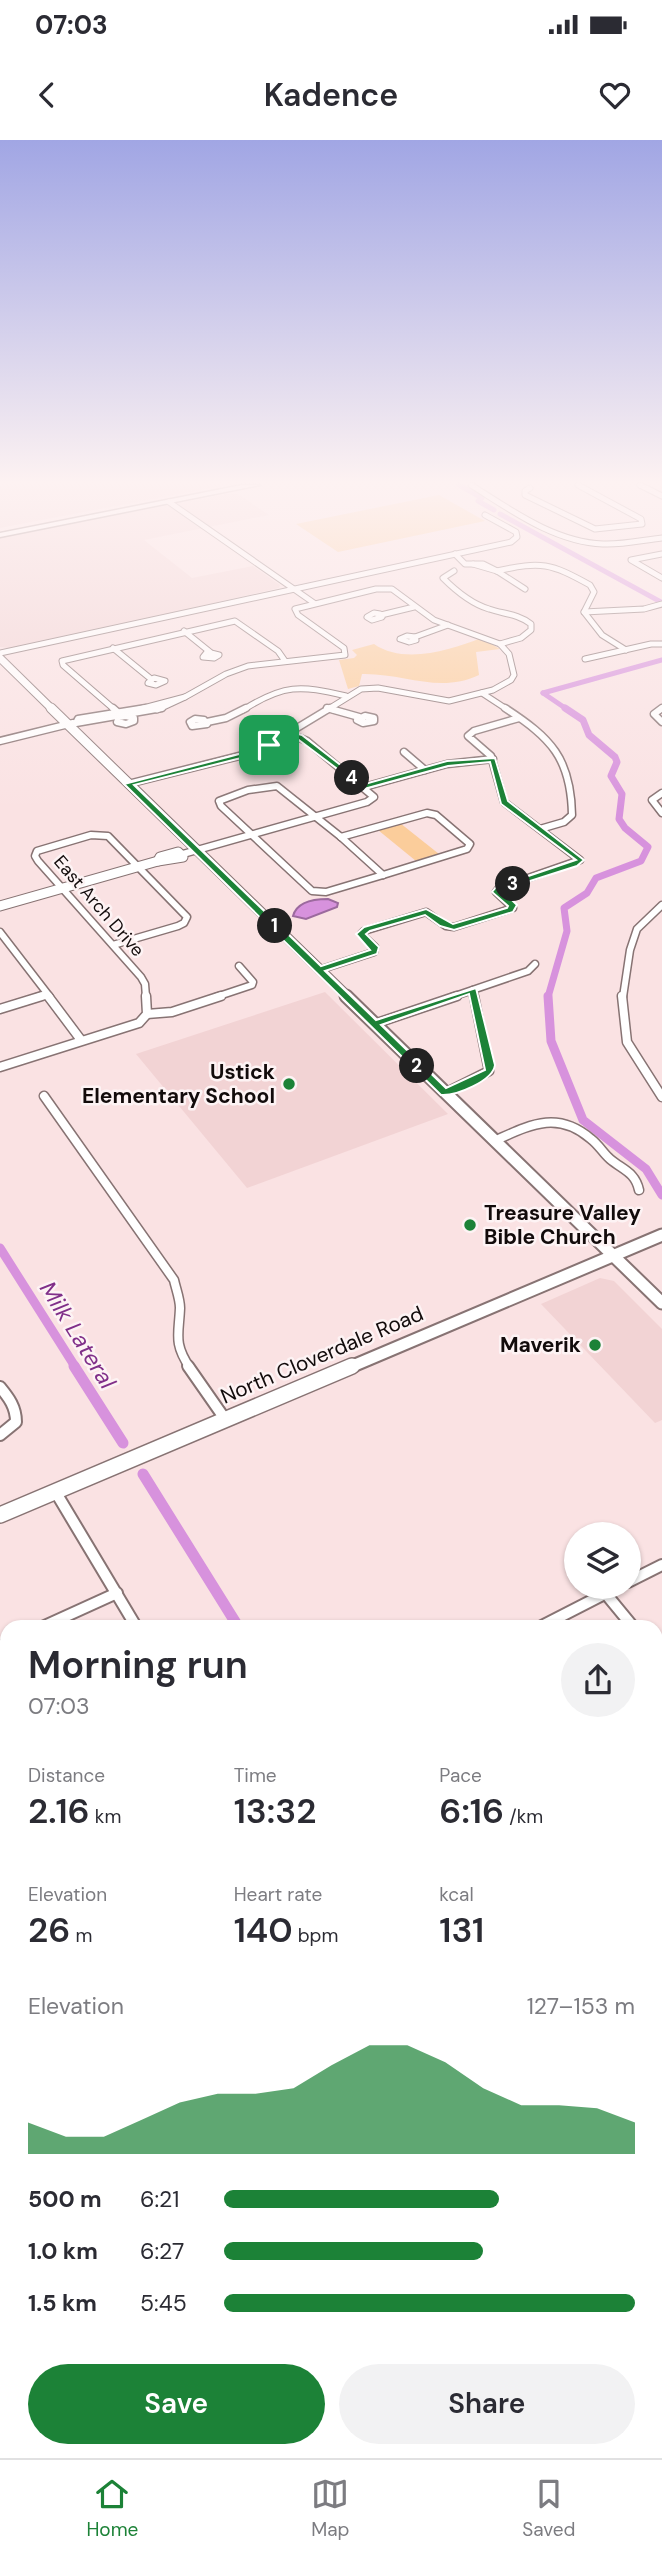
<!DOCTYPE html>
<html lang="en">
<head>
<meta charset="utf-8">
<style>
  :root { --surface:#fff; --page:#f2f2f3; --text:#2b2b33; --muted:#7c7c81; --line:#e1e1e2; --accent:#1c8237 }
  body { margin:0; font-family:"DM Sans",sans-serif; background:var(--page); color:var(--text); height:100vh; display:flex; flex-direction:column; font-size:26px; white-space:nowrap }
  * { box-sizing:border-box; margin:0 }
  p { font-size:23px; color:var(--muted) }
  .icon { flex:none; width:38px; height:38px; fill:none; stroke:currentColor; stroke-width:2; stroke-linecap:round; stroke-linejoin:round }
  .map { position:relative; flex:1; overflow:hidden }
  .panel { position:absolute; left:0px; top:1480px; width:663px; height:838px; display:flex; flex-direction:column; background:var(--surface); border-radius:21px 21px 0 0; box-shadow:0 2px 5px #0004 }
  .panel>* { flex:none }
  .fabs { position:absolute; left:564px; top:1382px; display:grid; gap:14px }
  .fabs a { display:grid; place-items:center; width:77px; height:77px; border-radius:50%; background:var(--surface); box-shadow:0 2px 5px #0004; font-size:35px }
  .pin { position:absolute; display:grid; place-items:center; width:60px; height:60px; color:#fff; margin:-30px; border-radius:14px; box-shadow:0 4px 10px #0006 }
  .km { position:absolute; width:35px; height:35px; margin:-18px; border-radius:50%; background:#222; color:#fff; font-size:19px; line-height:35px; text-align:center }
  .round { display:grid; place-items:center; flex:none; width:74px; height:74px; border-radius:37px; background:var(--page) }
  .head { display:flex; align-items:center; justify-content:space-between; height:119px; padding:0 28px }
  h1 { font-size:38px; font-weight:600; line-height:52px }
  .figures { display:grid; grid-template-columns:repeat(3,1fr); gap:10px; height:119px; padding:7px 28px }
  .figures div { display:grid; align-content:center }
  .figures b { font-size:35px; font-weight:600 }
  .figures small { font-size:19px; font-weight:400 }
  .figures p { font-size:19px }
  .chart { height:196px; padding:14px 28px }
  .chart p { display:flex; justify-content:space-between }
  .chart svg { width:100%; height:126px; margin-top:7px; fill:var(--accent); opacity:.7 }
  .button { display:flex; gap:14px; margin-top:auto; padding:14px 28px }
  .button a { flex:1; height:80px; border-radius:42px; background:var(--accent); color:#fff; font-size:28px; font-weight:600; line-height:80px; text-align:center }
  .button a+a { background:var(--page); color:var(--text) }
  ul { padding:0 28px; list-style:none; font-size:23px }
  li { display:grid; grid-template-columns:112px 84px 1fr; align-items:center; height:52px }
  li i { height:18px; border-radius:9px; background:var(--accent) }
  .status { display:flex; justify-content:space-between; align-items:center; height:49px; padding:0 35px; background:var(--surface); direction:ltr }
  .status svg { height:19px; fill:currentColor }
  header { display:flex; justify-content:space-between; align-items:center; height:91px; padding:0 28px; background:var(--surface); font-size:32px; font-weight:600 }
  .tabs { display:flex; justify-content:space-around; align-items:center; height:98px; border-top:2px solid var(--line); background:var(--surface); font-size:19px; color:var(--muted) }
  .tabs a { display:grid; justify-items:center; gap:4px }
  .tabs .active { color:var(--accent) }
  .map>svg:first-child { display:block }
</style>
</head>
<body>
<div class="status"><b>07:03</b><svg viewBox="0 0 49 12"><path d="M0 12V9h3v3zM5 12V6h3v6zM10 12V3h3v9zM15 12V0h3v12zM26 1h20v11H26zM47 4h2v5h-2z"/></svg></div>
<header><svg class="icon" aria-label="back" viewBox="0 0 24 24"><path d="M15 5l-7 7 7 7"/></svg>Kadence<svg class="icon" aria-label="heart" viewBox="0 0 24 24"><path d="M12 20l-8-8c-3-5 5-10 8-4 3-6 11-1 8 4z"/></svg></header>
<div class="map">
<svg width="662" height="2318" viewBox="0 0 662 2318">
  <rect width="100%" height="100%" fill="#fae2e3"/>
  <!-- built -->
  <g fill="#f2d3d4">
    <path d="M0,345H226L0,388Z"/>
    <path d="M226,354H238L269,375L144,400L192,438L253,426L280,445L279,448L59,499L9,508L0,507V397Z"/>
    <path d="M325,852L448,974L247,1048L136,914Z"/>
    <path d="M600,1138L614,1141L662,1189V1280L655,1283L541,1164Z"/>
  </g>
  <!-- green -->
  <g fill="#fbcd9b">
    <path d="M439,355L485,381L338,412L296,384Z"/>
    <path d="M481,498L500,509L476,512L479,535C439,554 404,533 362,534L359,546L348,549L339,520L354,518L357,515L352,510L374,504C404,525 451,510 481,498Z"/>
    <path d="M400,683L439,714L416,721L378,690Z"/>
  </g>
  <!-- water -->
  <path fill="#d792dd" stroke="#9c6a9e" stroke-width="2" d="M328,759L338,763L337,767L306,779L293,776C297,761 314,759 328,759Z"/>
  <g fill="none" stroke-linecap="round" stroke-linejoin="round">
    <!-- canal-far4 -->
    <g stroke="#d792dd" stroke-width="5">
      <path d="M459,345L482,358L478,361L494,370"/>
      <path d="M500,374L661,462"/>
      <path d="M543,553L568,570"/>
      <path d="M543,553L662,520"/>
    </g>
    <!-- canal-far3 -->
    <path stroke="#d792dd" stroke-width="7" d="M548,857L567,791L564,768L587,753L596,738L641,721L648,707L625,688L619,679L622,654L611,636L617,622L615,617L589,595L583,580L565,568"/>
    <!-- canal-far2 -->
    <g stroke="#d792dd" stroke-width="9">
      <path d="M548,856L551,901L583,980L646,1029L662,1055"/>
      <path d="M0,1108L76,1228"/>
    </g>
    <!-- canal-far1 -->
    <g stroke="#d792dd" stroke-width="11">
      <path d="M74,1226L123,1303"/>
      <path d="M143,1334L239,1488"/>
    </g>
    <!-- canal -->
    <path stroke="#d792dd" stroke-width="15" d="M656,2155L662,2164"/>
    <!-- street-far4 casing -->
    <g stroke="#877373" stroke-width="7">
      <g id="street-far4">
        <path d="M471,345C511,370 554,402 603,404C622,405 643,400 662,398"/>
        <path d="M640,345L662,356"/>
        <path d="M530,348L525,351V355L595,389L642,384L641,379L578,345"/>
        <path d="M169,362L314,463"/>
        <path d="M455,414L465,424H473"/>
        <path d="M662,414L631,420L662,438"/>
        <path d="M473,424H483L497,431Z"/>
        <path d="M454,431L443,438C456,451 472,464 489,469C504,474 518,474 531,484V490L521,498L500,504"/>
        <path d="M497,431C542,421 550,423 590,445L594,452L584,472L602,495L626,510"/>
        <path d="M497,431L525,449"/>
        <path d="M584,472L644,469L662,464"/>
        <path d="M374,473L380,474L382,477L372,480L367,477Z"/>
        <path d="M381,475L414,467"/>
        <path d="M184,491L210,512"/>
        <path d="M407,496L415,497L416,500L409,502L400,499Z"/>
        <path d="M415,497L448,485"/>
        <path d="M113,508L151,539"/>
        <path d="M207,512L219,515L214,518L203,517Z"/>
        <path d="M0,513L511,402L517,397L516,392L485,375"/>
        <path d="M585,519L651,504H662"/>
        <path d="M154,538L165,541L156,545L148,543Z"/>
        <path d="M482,553L508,570"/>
        <path d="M185,557L226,534L248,526L345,515L344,508L298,475L295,469L376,449H392L434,480L500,504L509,514L514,535L511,540L493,550L449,561L378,548L361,549L327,570"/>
        <path d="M327,568L333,570"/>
        <path d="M115,570L63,525L62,521L235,481L278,511L285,521"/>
        <path d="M136,570L185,557L157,570"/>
        <path d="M243,570C284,544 300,545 346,556"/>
        <path d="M660,570L662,568"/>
      </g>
    </g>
    <!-- street-far3 casing -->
    <g stroke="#877373" stroke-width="9">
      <g id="street-far3">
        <path d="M113,568L122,576"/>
        <path d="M146,568L78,579L76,583L162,568"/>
        <path d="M327,568L359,577"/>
        <path d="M505,568C551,598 571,618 572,675L564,682L540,689"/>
        <path d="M662,568L654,574L662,582"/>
        <path d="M126,576L134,578V581L126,584L117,582L119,577Z"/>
        <path d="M365,576L374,578V581L363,583L357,580Z"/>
        <path d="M195,579L204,580L207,584L192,586L190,582Z"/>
        <path d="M207,582L226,578L246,568"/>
        <path d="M0,601L73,583"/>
        <path d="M404,612L425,630"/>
        <path d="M128,644L259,611L330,568"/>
        <path d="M364,647L447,624L493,619"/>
        <path d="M662,653L652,660L662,673"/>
        <path d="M341,697L383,735"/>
        <path d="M341,697L277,646L248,650L219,661L221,666L312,751L326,752L383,735"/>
        <path d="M341,697L427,673L436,675L470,704L467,709L383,735"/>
        <path d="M183,714L367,662L374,657L307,601L288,593"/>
        <path d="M0,792L50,857"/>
        <path d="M113,805L178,786L184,783L187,777L108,696L91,695L37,711L35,716L38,721L141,837L145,844L146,857"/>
        <path d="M319,830L374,812L375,807L361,794L364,791L426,772L446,786L454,787L513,768L496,752L499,748L580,720L504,662L491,616L468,596L474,591L519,578"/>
        <path d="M473,850L474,857"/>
        <path d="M37,857L47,854"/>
        <path d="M216,857L252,845L253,842L239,826"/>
        <path d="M452,857L528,831L535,824"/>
        <path d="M623,857L630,810L637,789L662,765"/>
      </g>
    </g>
    <!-- street-far2 casing -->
    <g stroke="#877373" stroke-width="11">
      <g id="street-far2">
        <path d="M48,856L81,900"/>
        <path d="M622,856L627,902L662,957"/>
        <path d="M0,869L42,856"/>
        <path d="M147,874L172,872L221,856"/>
        <path d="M374,884L457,856"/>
        <path d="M0,927L139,883L147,874L146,856"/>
        <path d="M445,953L489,931L474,856"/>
        <path d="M44,956L174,1140C176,1149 180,1159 180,1168C179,1194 173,1203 190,1228"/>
        <path d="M494,1001C530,985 557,970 591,999C599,1005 603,1013 610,1019C623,1030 635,1032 639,1050"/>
      </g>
    </g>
    <!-- street-far1 casing -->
    <g stroke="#877373" stroke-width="14">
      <g id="street-far1">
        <path d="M188,1226L225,1279"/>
        <path d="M0,1247C9,1258 16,1267 16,1282L0,1295"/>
        <path d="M55,1351L137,1488"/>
        <path d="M628,1442L662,1425"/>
        <path d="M606,1454L634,1488"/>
        <path d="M40,1488L117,1453"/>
        <path d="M538,1488L618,1447"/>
        <path d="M0,1508L7,1503"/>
        <path d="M656,1514L662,1521"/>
        <path d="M0,1540L7,1554"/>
        <path d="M656,1587L662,1584"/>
      </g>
    </g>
    <!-- street casing -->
    <g stroke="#877373" stroke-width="17">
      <g id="street">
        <path d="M0,1720L7,1717"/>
        <path d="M656,1773L662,1771"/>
        <path d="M656,1970L662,1979"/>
        <path d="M656,1995L662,1991"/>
        <path d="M175,2312L178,2318"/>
        <path d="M397,2312L400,2318"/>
        <path d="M615,2312L619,2318"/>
      </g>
    </g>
    <!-- secondary-far3 casing -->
    <g stroke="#877373" stroke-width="9">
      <path id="secondary-far3" d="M0,518L53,570"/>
    </g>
    <!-- secondary-far2 casing -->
    <g stroke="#877373" stroke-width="11">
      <g id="secondary-far2">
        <path d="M51,568L348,857"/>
        <path d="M178,712L183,717L158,721L160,717Z"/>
        <path d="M0,766L158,721"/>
      </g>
    </g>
    <!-- secondary-far1 casing -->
    <g stroke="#877373" stroke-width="15">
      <g id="secondary-far1">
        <path d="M346,856L662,1163"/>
        <path d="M348,1228L662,1095"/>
      </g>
    </g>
    <!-- secondary casing -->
    <g stroke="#877373" stroke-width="18">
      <path id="secondary" d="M0,1375L352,1226"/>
    </g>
    <!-- highway casing -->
    <g stroke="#877373" stroke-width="3">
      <path id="highway" d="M242,345H260L0,397V393Z"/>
    </g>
    <!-- street-far4 -->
    <use href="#street-far4" stroke="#fff" stroke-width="5"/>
    <!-- street-far3 -->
    <use href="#street-far3" stroke="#fff" stroke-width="6"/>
    <!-- street-far2 -->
    <use href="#street-far2" stroke="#fff" stroke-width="8"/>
    <!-- street-far1 -->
    <use href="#street-far1" stroke="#fff" stroke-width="10"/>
    <!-- street -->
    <use href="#street" stroke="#fff" stroke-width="13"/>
    <!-- secondary-far3 -->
    <use href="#secondary-far3" stroke="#fff" stroke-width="7"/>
    <!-- secondary-far2 -->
    <use href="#secondary-far2" stroke="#fff" stroke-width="9"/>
    <!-- secondary-far1 -->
    <use href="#secondary-far1" stroke="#fff" stroke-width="11"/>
    <!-- secondary -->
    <use href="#secondary" stroke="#fff" stroke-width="15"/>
    <!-- highway -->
    <use href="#highway" fill="#fff" fill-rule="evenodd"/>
  </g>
  <!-- sky -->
  <linearGradient id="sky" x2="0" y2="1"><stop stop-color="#a1a6e4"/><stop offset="0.51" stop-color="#fdf2f2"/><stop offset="1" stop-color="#fdf2f2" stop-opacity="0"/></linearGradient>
  <rect width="662" height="670" fill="url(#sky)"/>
  <!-- route -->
  <path fill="#1c8237" stroke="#fff" stroke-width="2" fill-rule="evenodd" d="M288,591L302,595L365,644L447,621L495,618L508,661L584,720L577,726L502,750L517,765L513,772L454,790L440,786L425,775L370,791L366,794L379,807L377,814L325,831L376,880L476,848L495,925C493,941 456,956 441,955L124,644L243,613ZM289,596L296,598L364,649L448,626L490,622L501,664L576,720L496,747L492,752L508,766L507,768L453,784L426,769L364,787L356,794L370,810L321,826L134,645L249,616ZM469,854L485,930L446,948L381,885Z"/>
  <!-- markers -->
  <g fill="#1c8237" stroke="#fdf3f4" stroke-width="2.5">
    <circle cx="289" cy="944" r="7"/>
    <circle cx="470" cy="1085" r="7"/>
    <circle cx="595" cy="1205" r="7"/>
  </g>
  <g text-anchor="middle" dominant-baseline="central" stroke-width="5" stroke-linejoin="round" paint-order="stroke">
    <!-- far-street labels -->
    <g font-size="18" fill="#120b0b" stroke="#fdf3f4">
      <text transform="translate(99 766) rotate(49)">East Arch Drive</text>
    </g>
    <!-- poi labels -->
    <g font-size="21" font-weight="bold" fill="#120b0b" stroke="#fdf3f4" text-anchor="end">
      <text x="275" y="932">Ustick<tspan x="275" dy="24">Elementary School</tspan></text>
      <text x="484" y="1073" text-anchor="start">Treasure Valley<tspan x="484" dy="24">Bible Church</tspan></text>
      <text x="581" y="1205">Maverik</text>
    </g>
    <!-- street labels -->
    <g font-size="21" fill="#120b0b" stroke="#fdf3f4">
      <text transform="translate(322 1215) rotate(-23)">North Cloverdale Road</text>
    </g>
    <!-- water labels -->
    <g font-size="23" font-style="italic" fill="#802f89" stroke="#fdf3f4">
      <text transform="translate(78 1195) rotate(58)">Milk Lateral</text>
    </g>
  </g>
</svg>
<div class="fabs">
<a><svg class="icon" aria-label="layers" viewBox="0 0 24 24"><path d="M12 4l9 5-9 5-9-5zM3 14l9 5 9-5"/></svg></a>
</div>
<div class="pin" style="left:269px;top:605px;background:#1e9e55"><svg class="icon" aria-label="arrive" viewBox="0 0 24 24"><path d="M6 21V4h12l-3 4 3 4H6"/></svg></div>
<b class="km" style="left:275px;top:786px">1</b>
<b class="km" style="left:417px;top:926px">2</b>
<b class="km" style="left:513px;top:744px">3</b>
<b class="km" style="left:352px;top:638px">4</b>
<section class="panel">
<div class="head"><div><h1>Morning run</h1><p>07:03</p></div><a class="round"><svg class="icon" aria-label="share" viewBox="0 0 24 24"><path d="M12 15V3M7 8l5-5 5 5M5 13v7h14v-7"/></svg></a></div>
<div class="figures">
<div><p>Distance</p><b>2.16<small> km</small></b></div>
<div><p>Time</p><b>13:32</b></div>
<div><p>Pace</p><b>6:16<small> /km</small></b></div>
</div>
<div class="figures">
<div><p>Elevation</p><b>26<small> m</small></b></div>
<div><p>Heart rate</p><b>140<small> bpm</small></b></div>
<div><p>kcal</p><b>131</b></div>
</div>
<div class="chart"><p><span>Elevation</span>127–153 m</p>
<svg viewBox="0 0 160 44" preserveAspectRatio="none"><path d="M0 44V33L10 38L20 38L30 32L40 26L50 23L60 23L70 21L80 13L90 6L100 6L110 12L120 21L130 27L140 27L150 28L160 33V44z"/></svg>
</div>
<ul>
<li><b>500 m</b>6:21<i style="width:67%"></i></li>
<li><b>1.0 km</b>6:27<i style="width:63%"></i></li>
<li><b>1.5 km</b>5:45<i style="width:100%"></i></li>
</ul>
<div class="button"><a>Save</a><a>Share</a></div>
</section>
</div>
<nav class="tabs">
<a class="active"><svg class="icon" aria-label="home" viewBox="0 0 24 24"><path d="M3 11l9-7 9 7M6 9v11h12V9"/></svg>Home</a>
<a><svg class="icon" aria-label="map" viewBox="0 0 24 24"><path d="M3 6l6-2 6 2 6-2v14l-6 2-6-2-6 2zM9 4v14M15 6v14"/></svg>Map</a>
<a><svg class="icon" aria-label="saved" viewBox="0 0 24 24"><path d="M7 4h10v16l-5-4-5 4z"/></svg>Saved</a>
</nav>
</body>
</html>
